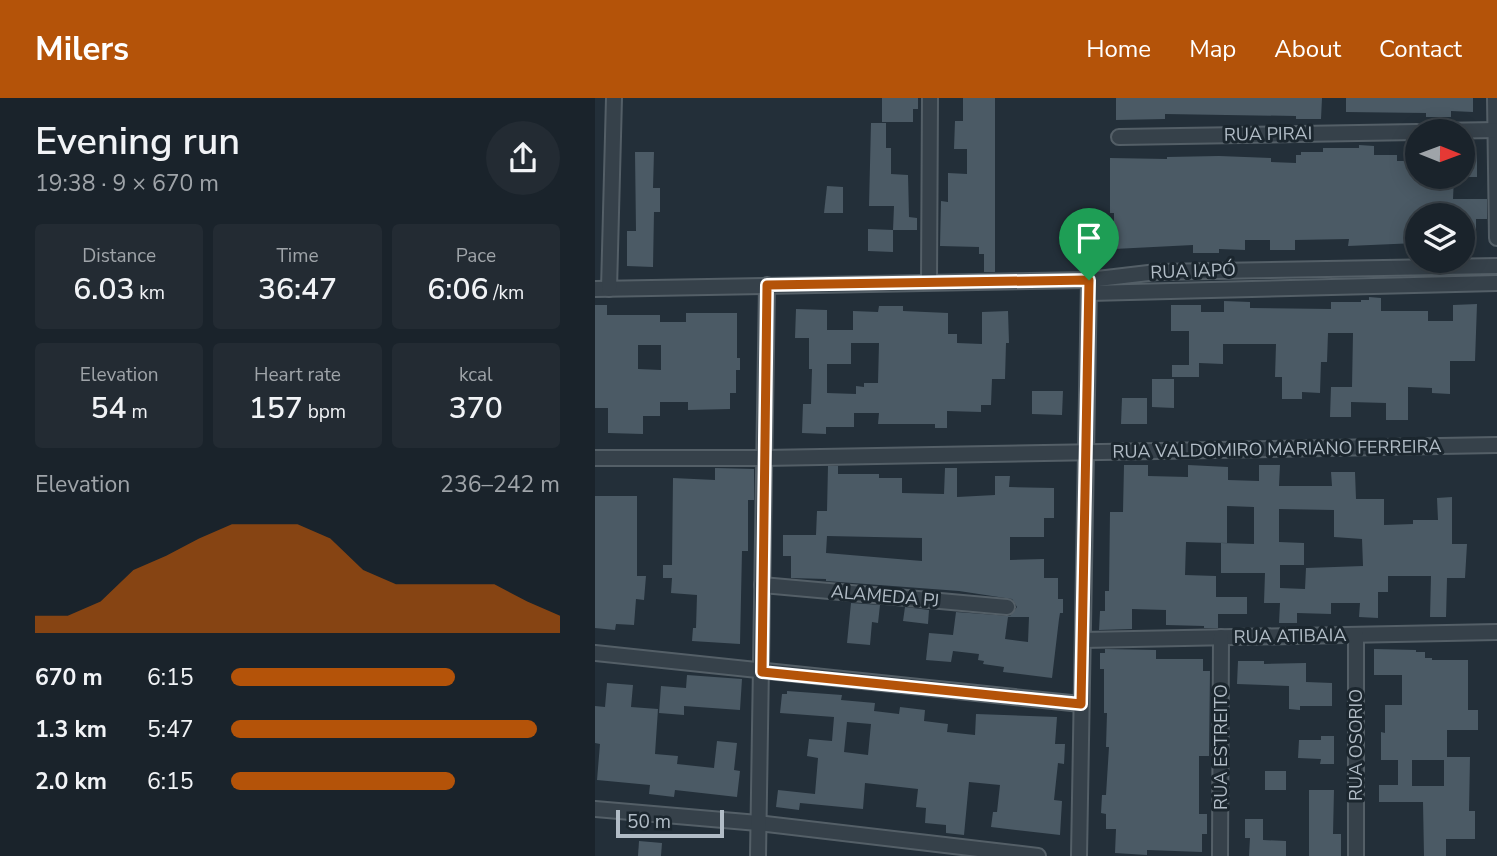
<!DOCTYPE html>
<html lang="en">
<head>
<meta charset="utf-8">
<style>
  :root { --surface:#1a232b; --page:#232b33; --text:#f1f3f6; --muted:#9fa4a9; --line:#384047; --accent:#b45309 }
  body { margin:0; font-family:"Nunito Sans",sans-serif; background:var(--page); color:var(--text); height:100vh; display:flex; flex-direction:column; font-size:26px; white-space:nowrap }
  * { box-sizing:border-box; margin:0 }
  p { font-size:23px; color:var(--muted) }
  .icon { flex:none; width:38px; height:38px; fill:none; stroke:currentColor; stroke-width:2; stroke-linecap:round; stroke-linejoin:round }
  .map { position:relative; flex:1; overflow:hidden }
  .details { display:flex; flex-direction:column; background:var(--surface); width:595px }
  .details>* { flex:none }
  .needle { width:46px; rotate:91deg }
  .fabs { position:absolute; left:810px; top:21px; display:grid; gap:14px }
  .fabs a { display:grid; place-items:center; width:70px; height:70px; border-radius:50%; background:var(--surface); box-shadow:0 4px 18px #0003,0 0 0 2px var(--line); font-size:35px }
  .scale { position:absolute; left:21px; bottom:18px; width:108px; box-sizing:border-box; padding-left:7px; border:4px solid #b1bcc6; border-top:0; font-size:19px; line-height:24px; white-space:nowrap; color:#b1bcc6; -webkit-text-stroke:5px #1b262e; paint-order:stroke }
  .pin { position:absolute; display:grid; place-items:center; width:60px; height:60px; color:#fff; margin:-72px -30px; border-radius:50% 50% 50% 0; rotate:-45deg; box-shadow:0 0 7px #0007 }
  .pin .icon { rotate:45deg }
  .round { display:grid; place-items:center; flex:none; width:74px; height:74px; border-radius:37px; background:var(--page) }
  .head { display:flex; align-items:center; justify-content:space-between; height:119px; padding:0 35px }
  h1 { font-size:38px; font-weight:600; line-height:52px }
  .metrics { display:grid; grid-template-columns:repeat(3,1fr); gap:10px; height:119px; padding:7px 35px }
  .metrics div { display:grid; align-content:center; border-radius:7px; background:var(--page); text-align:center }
  .metrics b { font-size:30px; font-weight:600 }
  .metrics small { font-size:19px; font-weight:400 }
  .metrics p { font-size:19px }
  .chart { height:196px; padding:14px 35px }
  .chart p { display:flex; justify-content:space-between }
  .chart svg { width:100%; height:126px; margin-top:7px; fill:var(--accent); opacity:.7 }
  ul { padding:0 35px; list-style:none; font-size:23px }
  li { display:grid; grid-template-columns:112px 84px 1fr; align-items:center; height:52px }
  li i { height:18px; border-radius:9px; background:var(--accent) }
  header { display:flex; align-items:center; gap:42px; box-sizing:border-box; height:98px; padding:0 35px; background:var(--accent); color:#fff }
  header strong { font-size:33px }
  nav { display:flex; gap:38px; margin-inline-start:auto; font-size:24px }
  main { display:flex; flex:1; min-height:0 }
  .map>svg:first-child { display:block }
</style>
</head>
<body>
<header>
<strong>Milers</strong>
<nav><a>Home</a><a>Map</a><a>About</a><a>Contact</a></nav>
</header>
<main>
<section class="details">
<div class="head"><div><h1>Evening run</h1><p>19:38 · 9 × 670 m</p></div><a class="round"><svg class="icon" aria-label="share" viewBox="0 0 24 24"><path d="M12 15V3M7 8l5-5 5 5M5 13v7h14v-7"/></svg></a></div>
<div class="metrics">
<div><p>Distance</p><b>6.03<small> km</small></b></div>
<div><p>Time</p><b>36:47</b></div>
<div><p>Pace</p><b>6:06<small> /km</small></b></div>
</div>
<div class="metrics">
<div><p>Elevation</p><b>54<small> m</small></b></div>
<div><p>Heart rate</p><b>157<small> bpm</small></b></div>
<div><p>kcal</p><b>370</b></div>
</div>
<div class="chart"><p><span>Elevation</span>236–242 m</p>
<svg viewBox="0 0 160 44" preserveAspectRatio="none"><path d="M0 44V38L10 38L20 33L30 22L40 17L50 11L60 6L70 6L80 6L90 11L100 22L110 27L120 27L130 27L140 27L150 33L160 38V44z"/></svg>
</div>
<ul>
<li><b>670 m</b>6:15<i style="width:68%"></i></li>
<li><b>1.3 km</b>5:47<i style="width:93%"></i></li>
<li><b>2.0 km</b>6:15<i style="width:68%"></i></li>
</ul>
</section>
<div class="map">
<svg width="902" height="758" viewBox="0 0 902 758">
  <rect width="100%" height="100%" fill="#232f39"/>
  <!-- building -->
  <g fill="#4b5a65" fill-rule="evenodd">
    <path d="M287,0H323V11H318V24H287Z"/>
    <path d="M368,0H400V174H389V156H384V149L345,148L346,103L353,104V75L372,76V51H359L360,23H368Z"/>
    <path d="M521,0H727L726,21H701V18L570,16V21L521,22Z"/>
    <path d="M751,0H878V14L856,13V19H831V15L751,14Z"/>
    <path d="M276,25H291V50H296V76L313,77L314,119L322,120V132H298L299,108H274Z"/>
    <path d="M764,47L779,48V57H802V63H822V79H859L858,101H892V121H881V146H868V117H859V113L822,112V145L753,148L754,141L700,142V152H675V142H650V152L624,151V155H598V147L519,151V115H515V60L572,61V59L624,58L676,60V64L701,65V57H706V54H728V50H764Z"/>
    <path d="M40,54H59L58,90H65V114H59L58,169L32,168V133H41Z"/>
    <rect x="868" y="56" width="14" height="23"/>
    <path d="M232,88L248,89V115H229Z"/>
    <path d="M273,131L298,132V154L273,153Z"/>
    <path d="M774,199L786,200V213H833V223H858V207L882,206L880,263H855V296L837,295V290L813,289V322H791V305L756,304V319H735L736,289H757L758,235H733L732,264H726L725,295L707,294V301H687V279H680L681,246H628V266L604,265V279H577V267H594V233H576V207H606V214H629V203L655,204V210L736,211V204H766V202H774Z"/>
    <path d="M0,207H12V217H65V224H91V215H142V260H145V272H141V295H135V311L93,312V304H65V318H48V336L13,335V310H0ZM43,247H66V272L43,271Z"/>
    <path d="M284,208H308V213L353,215V236H362V245L387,246V214L413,213L414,245H411L410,281H397L396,307H386V314L352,313V330H340V326H283L284,315H259V329H231V336L207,335L208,306H216L217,271H214V240H200L201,211L232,212V232H258V213L283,214ZM256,245H284L283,285H269V289L261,288V296L232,295V266H256Z"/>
    <path d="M557,281H579V310L557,309Z"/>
    <path d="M437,293H468L467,317L437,316Z"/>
    <path d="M527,300H552V326H526Z"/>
    <path d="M529,367H553V378L593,379V367L633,369V382L664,383V367H685L684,388H737L736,374H760L761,401H789V427L818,426V422H843L842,400L857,399V446H872L870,480H852L851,519H835L836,478H793V494H783V520L764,519L765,505H736V516L702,515V525H684L685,505H669L670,475H626V445L659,446V409L632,408V445L591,444L590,477L621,478V499H652V516H623V530H609V528L571,527V512L537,511V531L504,532L505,513H510V493H514L515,414H528ZM684,411L739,412V439L767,441L768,468L711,470L710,491L685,490V467H709V445L684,444Z"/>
    <path d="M233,368H243V376H284V380H307V395L349,396L350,370H362V399L400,397V378H415L414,389L459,390V420H449V439H415V462L449,461V480H463V501H468V515H465L464,521L457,580L408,574L409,569L388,566L389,563L383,562L384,556L358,553L356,564L331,562L334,535L358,537L361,514L415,518L422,509L417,501L364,493L231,483V481L196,480V458H188V437H221L222,413H232ZM232,438L327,440V463L231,455ZM413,519H434L433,544L410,541Z"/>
    <path d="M120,370L159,371V402H153V453H147L145,546L97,543L98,530H101L102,497L76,495L77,480H68V467H77L78,380L120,382Z"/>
    <path d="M0,398H42V478H51L49,502L41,501L39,527L21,526L20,532L0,530Z"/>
    <path d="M256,505L285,507L283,525L277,524L275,547L252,545Z"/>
    <path d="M310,509L334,512L333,526L308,523Z"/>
    <path d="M510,551L561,552V561H608V573H615L614,658H604V716H612V736H607V754L552,752V757L520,755L521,731H511V716L506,715L507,697H511L514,649H511L512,615H509V571H505V555H510Z"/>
    <path d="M779,551L821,552V554H830V560H837V562H873V612H883V632H852V659H875L874,713H880V741H851V758H829L828,704H784V687H803V662H786V634L790,635V607H807V577H779ZM817,662H849V688H817Z"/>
    <path d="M643,563H669V566L711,565V584L737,585V608H705V612L694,611V588L642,586Z"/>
    <path d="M92,577L147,581L145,612L89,608V617L64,615L66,588L91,590Z"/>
    <path d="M12,585L38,587L36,609L63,611L60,656L83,658L82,666L119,670L122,643L142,645L139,672L145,673L142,699L80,692L79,699L54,696L55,687L2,682L5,646L0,645V608L10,609Z"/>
    <path d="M192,593L247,597L246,602L280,605L279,613L304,616L305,609L330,612L329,623L353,626L352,634L380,637L381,616L462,619L460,646H470L469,666L463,665L459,702L467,703L465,737L396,729L398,714H402L405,687L374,684L369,737L351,735V727L330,725L331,710L321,709L323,691L270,685L268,711L205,705L204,712L181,709L183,692L220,696L223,660L212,658L214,641L237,643L239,619L185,615L187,596H192ZM252,624L276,626L273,657L249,654Z"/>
    <path d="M726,638H739V666H725L726,661L703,660L704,642H726Z"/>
    <rect x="670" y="673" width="21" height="19"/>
    <path d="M714,692H739L738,736H746V758H714Z"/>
    <path d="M650,721H668V742L691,743V758H654L655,740H650Z"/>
    <path d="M44,743L67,745L66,758H43Z"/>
  </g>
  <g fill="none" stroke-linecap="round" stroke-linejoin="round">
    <!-- minor casing -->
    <g stroke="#545f67" stroke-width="18">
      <g id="minor">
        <path d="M900,0L902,140"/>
        <path d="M837,33L902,32"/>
        <path d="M524,39L822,34"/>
        <path d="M334,184L335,0"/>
        <path d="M0,191L494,182L562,174L902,168"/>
        <path d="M14,191L19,0"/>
        <path d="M494,195L902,185"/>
        <path d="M0,360H169L902,347"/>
        <path d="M167,487L412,509"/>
        <path d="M488,542L902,534"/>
        <path d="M0,555L486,606"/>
        <path d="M0,711L163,725L443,758"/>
        <path d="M163,758L172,187"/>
        <path d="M484,758L494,182"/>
        <path d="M625,758L626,539"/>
        <path d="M761,758V537"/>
      </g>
    </g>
    <!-- minor -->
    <use href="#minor" stroke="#36414a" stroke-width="14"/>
  </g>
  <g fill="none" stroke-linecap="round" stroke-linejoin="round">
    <!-- route casing -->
    <g stroke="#fff" stroke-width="14">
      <path id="route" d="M494,182L486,606L167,574L172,187Z"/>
    </g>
    <!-- route -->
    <use href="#route" stroke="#b45309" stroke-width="9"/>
  </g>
  <g text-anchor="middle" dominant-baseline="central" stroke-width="6" stroke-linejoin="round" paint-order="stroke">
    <!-- street labels -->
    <g font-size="18" fill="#b1bcc6" stroke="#1b262e">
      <text transform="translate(673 36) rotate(-1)">RUA PIRAI</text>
      <text transform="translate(598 173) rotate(-2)">RUA IAPÓ</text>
      <text transform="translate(682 351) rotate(-1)">RUA VALDOMIRO MARIANO FERREIRA</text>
      <text transform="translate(290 498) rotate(5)">ALAMEDA PJ</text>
      <text transform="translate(695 538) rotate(-1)">RUA ATIBAIA</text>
      <text transform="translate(761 647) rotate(-90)">RUA OSORIO</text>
      <text transform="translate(626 649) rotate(-90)">RUA ESTREITO</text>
    </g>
  </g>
</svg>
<div class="fabs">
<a><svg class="needle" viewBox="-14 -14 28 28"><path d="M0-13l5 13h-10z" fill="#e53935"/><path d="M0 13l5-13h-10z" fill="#9fa4a9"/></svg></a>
<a><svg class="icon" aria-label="layers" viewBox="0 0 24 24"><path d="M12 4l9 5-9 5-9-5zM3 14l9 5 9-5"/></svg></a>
</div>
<div class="scale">50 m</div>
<div class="pin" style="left:494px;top:182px;background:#1e9e55"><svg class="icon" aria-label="arrive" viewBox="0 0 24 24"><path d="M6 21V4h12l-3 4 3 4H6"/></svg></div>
</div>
</main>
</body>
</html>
